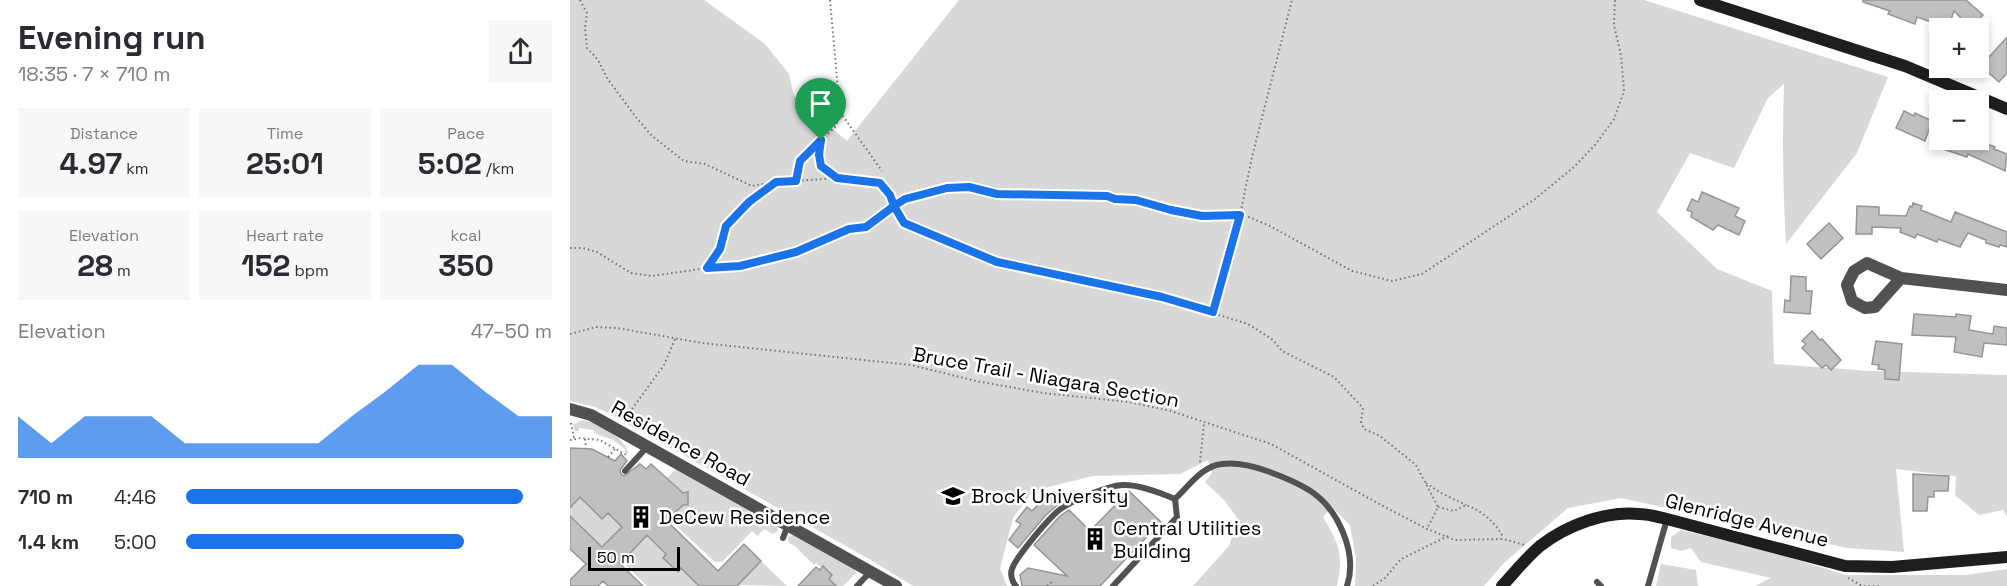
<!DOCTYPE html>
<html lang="en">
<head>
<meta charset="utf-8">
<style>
  :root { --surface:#fff; --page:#f7f7f7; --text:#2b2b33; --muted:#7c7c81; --accent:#1a73e8 }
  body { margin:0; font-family:"Space Grotesk",sans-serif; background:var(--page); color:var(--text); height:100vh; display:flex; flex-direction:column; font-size:22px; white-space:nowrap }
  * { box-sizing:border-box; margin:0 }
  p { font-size:20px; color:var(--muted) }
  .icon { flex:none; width:33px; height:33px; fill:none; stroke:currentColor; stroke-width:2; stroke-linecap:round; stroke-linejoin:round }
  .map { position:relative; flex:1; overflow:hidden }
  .panel { display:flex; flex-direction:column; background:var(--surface); width:570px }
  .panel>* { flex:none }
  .buttons { position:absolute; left:1359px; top:18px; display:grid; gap:12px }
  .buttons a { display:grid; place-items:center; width:60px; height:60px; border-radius:0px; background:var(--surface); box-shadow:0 3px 9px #0003; font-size:30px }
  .scale { position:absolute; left:18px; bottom:15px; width:92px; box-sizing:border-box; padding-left:6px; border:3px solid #000; border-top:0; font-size:16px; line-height:21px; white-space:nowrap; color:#000; -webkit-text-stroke:4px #fff; paint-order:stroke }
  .pin { position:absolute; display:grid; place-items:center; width:51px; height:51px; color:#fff; margin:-62px -26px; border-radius:50% 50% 50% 0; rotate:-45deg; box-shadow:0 0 6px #0007 }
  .pin .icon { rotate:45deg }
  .round { display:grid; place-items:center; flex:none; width:63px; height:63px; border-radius:0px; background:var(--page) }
  .head { display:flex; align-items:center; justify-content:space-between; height:102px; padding:0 18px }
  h1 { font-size:33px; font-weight:600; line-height:45px }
  .metrics { display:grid; grid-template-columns:repeat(3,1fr); gap:9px; height:102px; padding:6px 18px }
  .metrics div { display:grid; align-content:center; border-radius:0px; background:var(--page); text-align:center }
  .metrics b { font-size:30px; font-weight:600 }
  .metrics small { font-size:16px; font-weight:400 }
  .metrics p { font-size:16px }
  .chart { height:168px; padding:12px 18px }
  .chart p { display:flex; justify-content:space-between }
  .chart svg { width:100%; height:108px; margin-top:6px; fill:var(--accent); opacity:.7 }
  ul { padding:0 18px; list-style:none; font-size:20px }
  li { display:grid; grid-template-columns:96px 72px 1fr; align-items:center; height:45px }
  li i { height:15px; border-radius:8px; background:var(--accent) }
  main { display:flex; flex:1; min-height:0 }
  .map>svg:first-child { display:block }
</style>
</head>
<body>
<main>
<section class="panel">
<div class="head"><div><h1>Evening run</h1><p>18:35 · 7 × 710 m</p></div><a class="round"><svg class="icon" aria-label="share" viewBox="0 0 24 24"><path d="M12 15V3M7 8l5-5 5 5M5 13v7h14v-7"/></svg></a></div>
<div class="metrics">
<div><p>Distance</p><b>4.97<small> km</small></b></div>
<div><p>Time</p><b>25:01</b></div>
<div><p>Pace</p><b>5:02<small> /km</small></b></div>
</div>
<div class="metrics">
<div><p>Elevation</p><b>28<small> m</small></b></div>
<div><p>Heart rate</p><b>152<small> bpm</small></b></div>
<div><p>kcal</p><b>350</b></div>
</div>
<div class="chart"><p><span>Elevation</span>47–50 m</p>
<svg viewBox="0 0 160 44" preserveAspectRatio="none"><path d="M0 44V27L10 38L20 27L30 27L40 27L50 38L60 38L70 38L80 38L90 38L100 27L110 17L120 6L130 6L140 17L150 27L160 27V44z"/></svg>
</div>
<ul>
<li><b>710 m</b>4:46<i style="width:92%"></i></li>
<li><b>1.4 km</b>5:00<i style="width:76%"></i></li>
</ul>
</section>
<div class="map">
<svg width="1437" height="586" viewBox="0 0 1437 586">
  <rect width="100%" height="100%" fill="#fff"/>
  <!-- green -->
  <g fill="#d8d8d8">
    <path d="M0,0H134L195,44L219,74L224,96L277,141L389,0H1074L1318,77L1287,153L1216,244C1213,190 1212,137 1214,84L1198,98L1164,168L1120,153L1087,212L1147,269L1202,291L1204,364L1300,371L1437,375V517L1433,510L1409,515L1385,495L1386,476L1326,469L1334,552L1277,548L1051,498L998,508L935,562L914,586H785L786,559L780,525L762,507L753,517C769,544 774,555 767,586H623L659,546L668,519L654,500L635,482L642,473L638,460L610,474L523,476L463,491L443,518L430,568L437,586H343L299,559L56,423L63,407L51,420L26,407L0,401Z"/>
    <path d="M11,420C25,420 59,440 58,454L54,452L56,450L43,440L24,433V430L9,428V431H5L3,425Z"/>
    <path d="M107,468L207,525L208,531L203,534L194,529L188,536L182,531L152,562H145L99,519L113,505L117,492L113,493L97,478Z"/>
    <path d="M0,491L8,499L15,492L18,505L32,518L38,513L52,527L35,544L36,554L30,545L0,516Z"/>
    <path d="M1111,530L1206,553L1276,575H1396L1437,569V586H1185L1201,578L1131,562L1121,548L1111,551L1101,548V537Z"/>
    <path d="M77,535L96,554L93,558L107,572L111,568L129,586H132H77L52,561Z"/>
    <path d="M223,535L285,569L286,573L273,586H258L259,579L262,575L253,567L252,568L246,563L244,565L225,546L219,543L218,537Z"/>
    <path d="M191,561L217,586L168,585Z"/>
    <path d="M1091,564L1126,570L1128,586H1086Z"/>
  </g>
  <!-- building -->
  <g fill="#c0c0c0" stroke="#959595" stroke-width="1.5">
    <path d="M1293,0H1396L1413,15L1401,28L1384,11L1378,28L1347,17L1345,24L1318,14L1320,11L1293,2Z"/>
    <path d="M1437,37V73L1429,82L1411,66Z"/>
    <path d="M1334,111L1344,116L1345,113L1362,121L1355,141L1326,128Z"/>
    <path d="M1370,140H1406L1425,147L1424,149L1437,154L1435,171L1398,154L1397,157L1367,147Z"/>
    <path d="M1132,192L1169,208L1165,216L1175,221L1169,235L1148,225L1143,230L1121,217L1122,212L1117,210L1122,199L1128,202Z"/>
    <path d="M1343,203L1352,206L1351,210L1381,222L1385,212L1437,232V247L1430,245L1429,247L1416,243V240L1398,233L1390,247L1368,239L1367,242L1347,234L1345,238L1330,232L1331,228L1302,227V234H1286L1287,206L1309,207V215L1336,216L1340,206L1342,207Z"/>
    <path d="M1259,223L1273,238L1251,259L1237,244Z"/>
    <path d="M1221,276L1236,277V291H1242L1240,314L1214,312L1215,300L1220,301Z"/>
    <path d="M1344,314L1386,317V314L1401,316L1399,330L1423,334L1424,326L1437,328V345L1414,343L1412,357L1384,352L1386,337L1342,335Z"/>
    <path d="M1242,331L1250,340L1252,339L1271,360L1261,370L1256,365L1252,368L1232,348L1236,344L1232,341Z"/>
    <path d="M1306,341L1332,344L1329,380L1315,379V370L1308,369L1309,365L1302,364Z"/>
    <path d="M0,448L22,449L45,461L51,454L57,461L50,470L51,474L54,476L70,464L76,469L81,464L113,493L118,492V505H113L97,521L148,571L174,544L191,561L167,586H129L111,568L108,572L93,558L96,554L77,535L50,564L73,586H38L33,581L28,586H0V580L16,564L0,549V516L32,547L52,527L38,513L32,519L10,497L0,508Z"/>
    <path d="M1343,474L1379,476L1378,491H1364V497H1358L1357,511H1343Z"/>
    <path d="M559,491L591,522L530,586H452L450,575L458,568L497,576L464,545L490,516L499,510L520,531Z"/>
    <path d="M480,492L491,502L476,515L448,548L439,540L451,524L446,521L457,507L462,511Z"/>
    <path d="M253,566L262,575L259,579L266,586H228L246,567L250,570Z"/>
  </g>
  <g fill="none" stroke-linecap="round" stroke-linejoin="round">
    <!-- path -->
    <g stroke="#737373" stroke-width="2" stroke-dasharray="1.5 3" stroke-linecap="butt">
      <path d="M10,0L17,13L15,28L17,48L28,60L37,78L65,116L82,136L114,161L135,164L182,186L205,182L272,178L311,183L320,195L324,206L334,223L427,262L592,297L678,324L703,340L712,351L764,377L793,408L791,422L794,429L810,436L846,465L868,507L857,529"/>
      <path d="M260,0L270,112L312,171"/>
      <path d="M251,140L249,155L251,166L266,177"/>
      <path d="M226,180L230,161L266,126L270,112"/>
      <path d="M0,248H13L27,252L61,273L82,276L137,268L170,266L226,252L279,229L296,227L335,199L377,187H399L427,194L537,196L545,199L566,200L601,210L632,216L670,215L679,217L700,226L782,271L822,281L852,274L965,199L1004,167L1025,145L1044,119L1054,91L1051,55L1044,25L1045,0"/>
      <path d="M137,268L150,249L156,226L179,202L203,184"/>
      <path d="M643,312L670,215L682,157L722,0"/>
      <path d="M0,334L26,327L47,328L132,343L341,365L406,381L473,393L559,402L601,411L701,444L811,505L857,529L885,540L933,539L955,545"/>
      <path d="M54,420L94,365L105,339"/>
      <path d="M1,423L4,438"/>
      <path d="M15,439L16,448"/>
      <path d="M0,440L11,438L30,440L58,456"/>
      <path d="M38,457L46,448"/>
      <path d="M630,462L634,423"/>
      <path d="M856,483L871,493L896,505"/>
      <path d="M868,507L884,511L896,505C912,511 925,522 933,537"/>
      <path d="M1278,578L1292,586H1309"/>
      <path d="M477,586L483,581"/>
      <path d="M803,586L815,578L831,559L878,536"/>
    </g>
    <!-- lane -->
    <g stroke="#515151" stroke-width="6">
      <path d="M55,471L77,447"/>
      <path d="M605,499C619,486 632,466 652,464C666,462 683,466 697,471C711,476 726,482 739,490C768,508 788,553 777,586"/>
      <path d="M213,538L218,525"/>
      <path d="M1027,582L1031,586"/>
      <path d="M287,586L301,571"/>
      <path d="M446,586C442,582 440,574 442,569C446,557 481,515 492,508C503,500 538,486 552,485C568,484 591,493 605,499"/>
      <path d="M543,586L607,517L605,499"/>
      <path d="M1078,586L1097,519"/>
    </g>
    <!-- street -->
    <g stroke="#515151" stroke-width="12">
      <path d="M1331,278L1305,307L1295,308L1282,301L1277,285L1284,271L1297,263L1331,278L1437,290"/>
      <path d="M0,409L21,415L326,586"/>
    </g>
    <!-- secondary -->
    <g stroke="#1e1e1e" stroke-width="12">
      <path d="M1130,0L1335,66L1437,109"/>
      <path d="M932,586C944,573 956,558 970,546C997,525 1035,511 1069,514C1078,514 1088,517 1097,519L1275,566L1322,567L1437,557"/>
    </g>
  </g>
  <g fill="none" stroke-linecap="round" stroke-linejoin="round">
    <!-- route casing -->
    <g stroke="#fff" stroke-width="12">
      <path id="route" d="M251,140L230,161L226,181L206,182L179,202L156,226L150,249L137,268L170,266L226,252L279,229L296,227L324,206L334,223L427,262L592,297L643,312L670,215L632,216L601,210L566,200L545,199L537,196L427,194L399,187L377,188L335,199L324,206L320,195L310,183L267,178L251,166L249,155L251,140"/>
    </g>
    <!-- route -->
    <use href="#route" stroke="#1a73e8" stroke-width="8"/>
  </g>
  <!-- icons -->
  <defs>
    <g id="university-bare" transform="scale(1.8)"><path d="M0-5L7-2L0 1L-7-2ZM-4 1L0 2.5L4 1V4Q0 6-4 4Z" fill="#000" stroke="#fff" stroke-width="2.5" paint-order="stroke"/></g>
    <g id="building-bare" transform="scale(1.8)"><path d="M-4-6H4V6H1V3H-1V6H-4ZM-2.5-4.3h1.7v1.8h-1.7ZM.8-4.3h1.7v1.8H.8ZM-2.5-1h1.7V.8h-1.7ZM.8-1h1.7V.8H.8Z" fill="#000" stroke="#fff" stroke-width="2.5" paint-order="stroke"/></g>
  </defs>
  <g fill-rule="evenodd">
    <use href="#university-bare" x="383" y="496"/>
    <use href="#building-bare" x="71" y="517"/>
    <use href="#building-bare" x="525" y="539"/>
  </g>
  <g text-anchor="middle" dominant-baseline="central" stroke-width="5" stroke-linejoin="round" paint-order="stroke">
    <!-- street labels -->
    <g font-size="20" fill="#000" stroke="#fff">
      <text transform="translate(476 377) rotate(10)">Bruce Trail - Niagara Section</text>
      <text transform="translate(111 443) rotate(29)">Residence Road</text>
      <text transform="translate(1177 520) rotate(14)">Glenridge Avenue</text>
    </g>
    <!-- poi labels -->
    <g font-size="20" fill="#000" stroke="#fff" text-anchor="start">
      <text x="401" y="496">Brock University</text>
      <text x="89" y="517">DeCew Residence</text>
      <text x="543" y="528">Central Utilities<tspan x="543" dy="23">Building</tspan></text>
    </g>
  </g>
</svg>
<div class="buttons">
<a>+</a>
<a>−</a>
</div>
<div class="scale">50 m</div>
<div class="pin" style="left:251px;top:140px;background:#1e9e55"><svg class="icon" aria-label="arrive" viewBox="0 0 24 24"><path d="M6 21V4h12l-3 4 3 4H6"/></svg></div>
</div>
</main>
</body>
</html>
